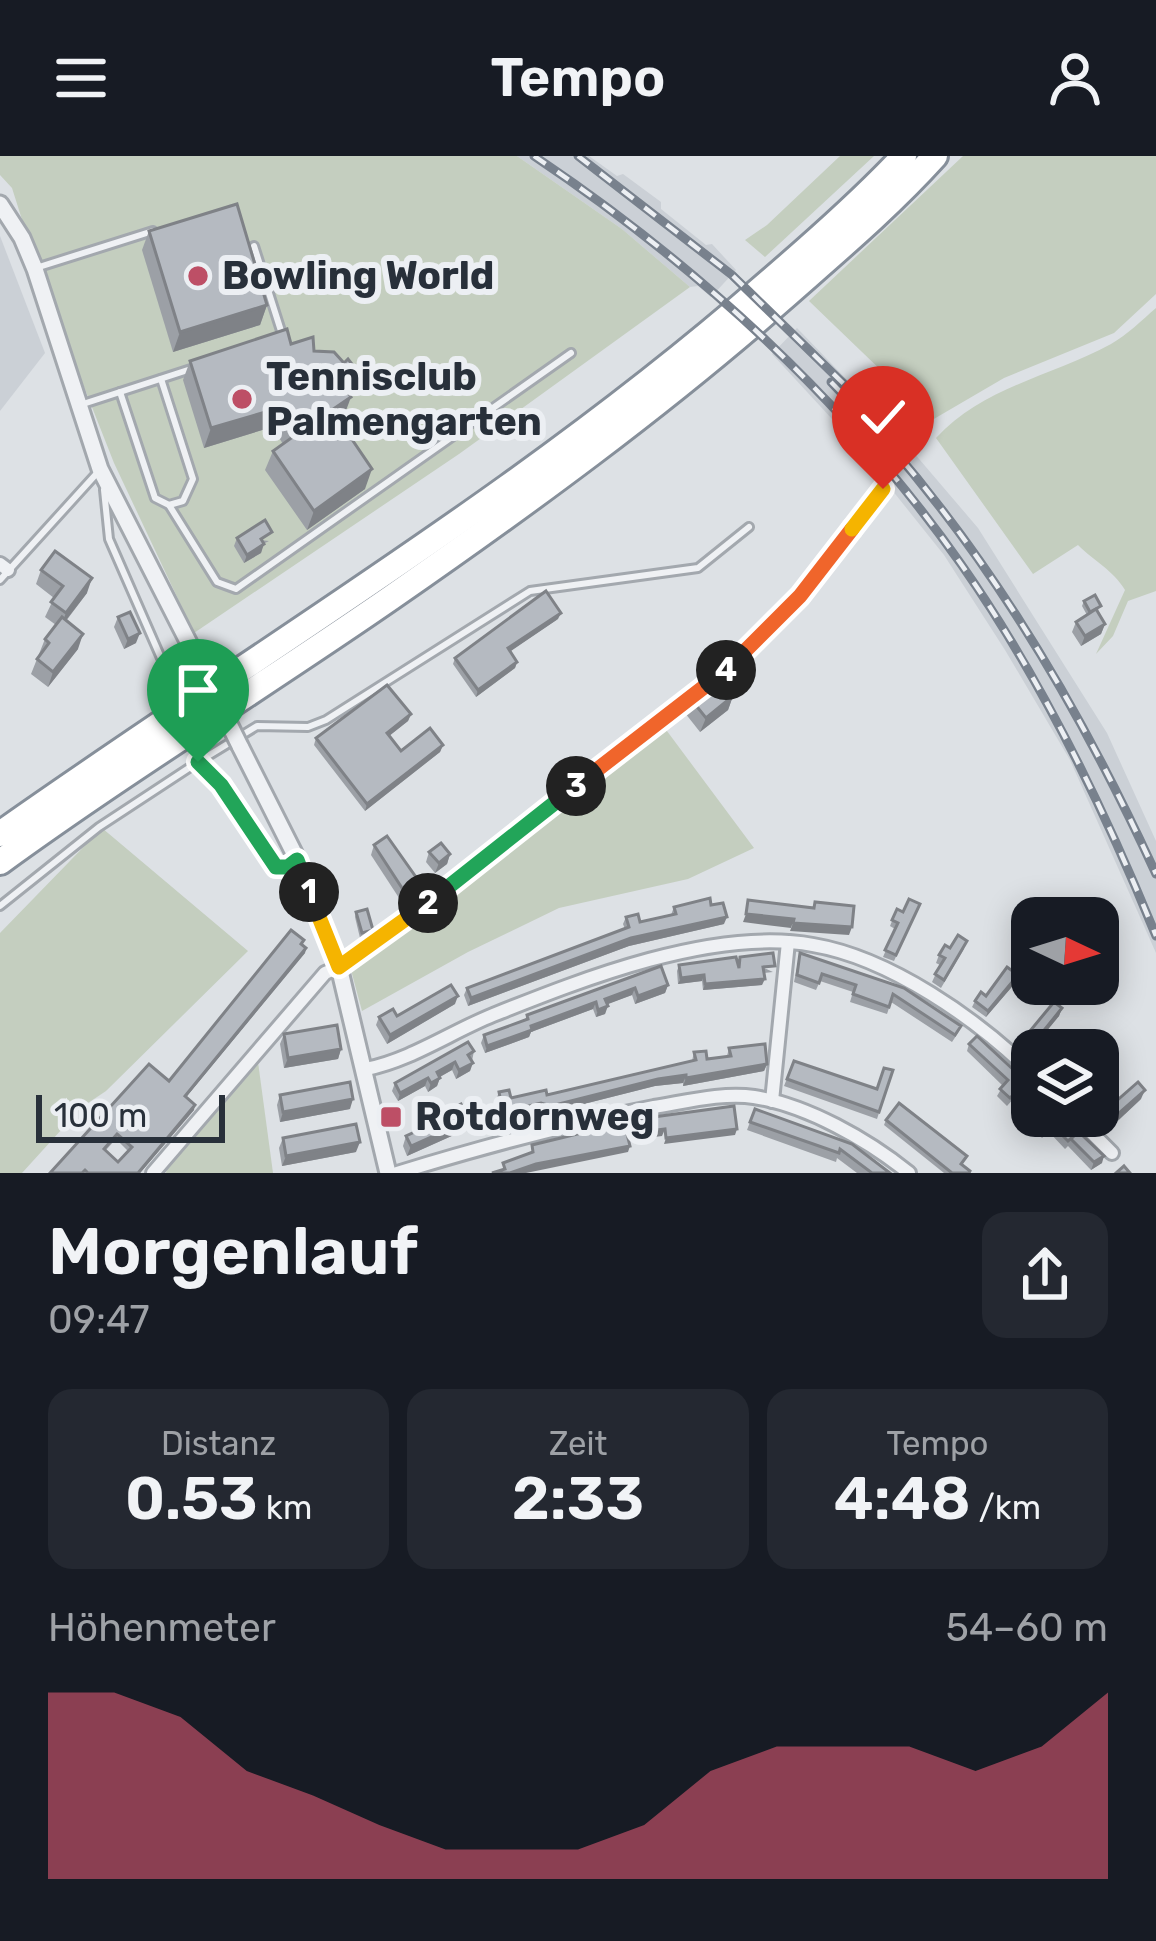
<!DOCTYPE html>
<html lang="de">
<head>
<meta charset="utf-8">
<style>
  :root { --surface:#171b24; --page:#242831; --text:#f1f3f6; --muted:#9ea1a6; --accent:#bd4f66 }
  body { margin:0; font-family:Rubik,sans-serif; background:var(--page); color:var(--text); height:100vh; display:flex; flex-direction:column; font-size:45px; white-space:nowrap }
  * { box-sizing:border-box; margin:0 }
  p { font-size:39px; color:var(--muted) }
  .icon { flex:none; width:66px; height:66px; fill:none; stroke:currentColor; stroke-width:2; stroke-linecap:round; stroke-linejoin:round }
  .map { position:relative; height:1017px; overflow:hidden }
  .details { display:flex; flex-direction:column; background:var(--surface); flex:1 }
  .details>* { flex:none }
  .needle { width:78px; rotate:94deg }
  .buttons { position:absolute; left:1011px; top:741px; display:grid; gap:24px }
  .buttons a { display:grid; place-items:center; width:108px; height:108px; border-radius:24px; background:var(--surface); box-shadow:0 6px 30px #0003; font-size:60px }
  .scale { position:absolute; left:36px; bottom:30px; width:189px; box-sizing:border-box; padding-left:12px; border:6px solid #28303a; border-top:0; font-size:33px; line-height:42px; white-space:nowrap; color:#28303a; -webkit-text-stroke:9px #eceff3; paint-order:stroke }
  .pin { position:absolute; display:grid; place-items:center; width:102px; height:102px; color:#fff; margin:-123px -51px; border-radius:50% 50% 50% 0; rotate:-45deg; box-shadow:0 0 12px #0007 }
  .pin .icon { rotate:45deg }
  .km { position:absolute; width:60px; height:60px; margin:-30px; border-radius:50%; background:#222; color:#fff; font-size:33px; line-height:60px; text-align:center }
  .round { display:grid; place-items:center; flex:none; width:126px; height:126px; border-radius:24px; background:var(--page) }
  .summary { display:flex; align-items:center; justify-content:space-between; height:204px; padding:0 48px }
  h1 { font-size:66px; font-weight:600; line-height:90px }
  .metrics { display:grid; grid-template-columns:repeat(3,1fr); gap:18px; height:204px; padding:12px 48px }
  .metrics div { display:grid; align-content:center; border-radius:24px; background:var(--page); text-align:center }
  .metrics b { font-size:60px; font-weight:600 }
  .metrics small { font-size:33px; font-weight:400 }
  .metrics p { font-size:33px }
  .chart { height:336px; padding:24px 48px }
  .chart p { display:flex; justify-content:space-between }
  .chart svg { width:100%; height:216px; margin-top:12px; fill:var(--accent); opacity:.7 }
  header { display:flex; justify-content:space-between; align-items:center; height:156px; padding:0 48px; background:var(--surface); font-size:54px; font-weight:600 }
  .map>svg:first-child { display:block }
</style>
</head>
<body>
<header><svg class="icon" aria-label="menu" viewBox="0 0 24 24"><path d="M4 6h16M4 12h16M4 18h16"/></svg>Tempo<svg class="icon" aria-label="person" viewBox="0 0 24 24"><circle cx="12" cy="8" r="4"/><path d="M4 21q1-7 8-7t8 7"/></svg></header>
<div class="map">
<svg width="1156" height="1017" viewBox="0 0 1156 1017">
  <rect width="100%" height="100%" fill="#dde1e5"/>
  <!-- built -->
  <g fill="#cbd0d6">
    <path d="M517,0H589L617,20L623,18L661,46V53L706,89L712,88L736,114L711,141L698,130L690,131L622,73Z"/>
    <path d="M0,80L45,197L0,255Z"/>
    <path d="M797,172L885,263L978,372L1107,577L1156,685V797L1070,604L1005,494L944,399L856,289L772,198Z"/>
  </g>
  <!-- green -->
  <g fill="#c4cebf">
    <path d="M0,0H517L622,73L690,131L459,298L194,477L114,307L38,114L12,32L0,19Z"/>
    <path d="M840,0H874L765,101L745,84L767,69Z"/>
    <path d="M963,0H1156V138L1114,177L1004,222L927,267L888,221L809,145Z"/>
    <path d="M1156,152V435L1128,445L1113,480L1096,498L1125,434C1113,414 1094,405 1078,389L1033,418L936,282C983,231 1052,220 1111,188C1127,179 1142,164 1156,152Z"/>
    <path d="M664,571L754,692L688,723L559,752L468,796L362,855L351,814Z"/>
    <path d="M102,672L248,795L106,935L82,951L22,1017H0V777Z"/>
    <path d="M258,906L273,1017H166L167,1013Z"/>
  </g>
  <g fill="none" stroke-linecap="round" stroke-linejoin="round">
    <!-- service casing -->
    <g stroke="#a3a8ae" stroke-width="12">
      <g id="service">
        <path d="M254,90L282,178"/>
        <path d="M39,111L153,75"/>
        <path d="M120,236L155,342L169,349L183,345L193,323L161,223"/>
        <path d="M83,248L191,213"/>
        <path d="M104,334L109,383L161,502"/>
        <path d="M169,349L217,426L236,433L571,197"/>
        <path d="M0,424L98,316"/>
        <path d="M714,524L800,440L883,333"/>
        <path d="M198,606L257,570L308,571L326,564L530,435L698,412L749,371"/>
        <path d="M0,750L99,671L198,606L221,629L276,711L294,706"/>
        <path d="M342,809L420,754L694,540"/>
      </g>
    </g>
    <!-- minor casing -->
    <g stroke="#a3a8ae" stroke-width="18">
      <g id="minor">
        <path d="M0,408L8,414"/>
        <path d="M366,913C411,904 451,876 493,859C583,823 714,771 813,789C890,802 977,863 1032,917"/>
        <path d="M772,945L788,786"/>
        <path d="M1075,960L1112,997"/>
        <path d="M153,1017L325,817L339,811"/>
        <path d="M397,1017C482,991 567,968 654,951C685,946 724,936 754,941C807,949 868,984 909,1017"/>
      </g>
    </g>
    <!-- tertiary casing -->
    <g stroke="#a3a8ae" stroke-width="21">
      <g id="tertiary">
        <path d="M0,48L22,82L35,113L100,313L195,499"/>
        <path d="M240,590L297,703L339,811L388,1017"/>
      </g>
    </g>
    <!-- motorway casing -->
    <g stroke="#868f9a" stroke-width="30">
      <g id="motorway">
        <path d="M0,678C256,497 527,337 764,130C812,89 861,46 904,0"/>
        <path d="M0,706C128,613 262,531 392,441C526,348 659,251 782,143C834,97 888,52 935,0"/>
      </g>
    </g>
    <!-- service -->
    <use href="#service" stroke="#eff1f4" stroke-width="6"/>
    <!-- minor -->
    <use href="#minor" stroke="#eff1f4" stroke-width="12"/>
    <!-- tertiary -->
    <use href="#tertiary" stroke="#eff1f4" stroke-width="15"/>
    <!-- motorway -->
    <use href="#motorway" stroke="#fff" stroke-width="24"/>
    <!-- rail casing -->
    <g stroke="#78818d" stroke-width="9">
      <g id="rail">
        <path d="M534,0C697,109 848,247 961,408C1041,522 1104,652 1156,780"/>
        <path d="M578,0L732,119L849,233"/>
        <path d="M831,226C972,369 1073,537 1156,718"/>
      </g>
    </g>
    <!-- rail -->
    <use href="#rail" stroke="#eceff3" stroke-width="4.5" stroke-dasharray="14" stroke-linecap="butt"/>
    <!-- tertiary-bridge casing -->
    <g stroke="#a3a8ae" stroke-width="21" stroke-linecap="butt">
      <path id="tertiary-bridge" d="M195,499L240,590"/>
    </g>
    <!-- tertiary-bridge -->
    <use href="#tertiary-bridge" stroke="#eff1f4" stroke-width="15"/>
  </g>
  <!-- wall -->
  <g fill="#9ca0a6" fill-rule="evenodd">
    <path d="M149,75L267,149L260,169L173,196L142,94Z"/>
    <path d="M291,188L344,207L359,217L349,238L344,260L338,264L365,333L307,374L265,314L273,295L283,288L272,271L204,292L183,224L190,205Z"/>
    <path d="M237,382L269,385L263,388L261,397L244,407L234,390Z"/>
    <path d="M41,414L87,437L66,465L78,493L48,531L31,518L45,483L56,469L45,461L54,442L36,428Z"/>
    <path d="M1084,445L1099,454L1097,455L1105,468L1101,478L1081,490L1072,476L1076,466L1087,459L1082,450Z"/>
    <path d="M118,461L136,487L124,493L114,471Z"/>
    <path d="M558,463L510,495L517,506L515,512L476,541L453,508L455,502Z"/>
    <path d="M733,540L728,554L700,576L685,557L690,542Z"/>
    <path d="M411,558L408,565L389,580L401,595L443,589L440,596L365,655L314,589L316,582Z"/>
    <path d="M374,689L414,734L401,745L371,699Z"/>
    <path d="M429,696L450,698L447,708L435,717L426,706Z"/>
    <path d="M920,748L894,805L883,801L895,773L890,770L897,753L903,756Z"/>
    <path d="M711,749L724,768L629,790L468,850L464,839L467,832L625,773L623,768L626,761L640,766L671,759L674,751Z"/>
    <path d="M356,756L371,779L360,782L355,761Z"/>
    <path d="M301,788L306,792L305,797L186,941L194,954L140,1017H50L169,925ZM116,983L128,995L118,1006L106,994Z"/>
    <path d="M950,792L964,793L941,832L932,826L940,809L936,807L939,799Z"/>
    <path d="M800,797L961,870L958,877L952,886L891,846L887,858L850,846L853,836L820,825L816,834L794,826Z"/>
    <path d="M740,801L773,816L764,817L762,829L703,834L702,825L678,828L677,815L679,809H738Z"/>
    <path d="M661,810L668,829L665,837L635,848L632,839L607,848L605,858L596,861L593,853L531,876L529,881L485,897L481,887L484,879L525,864L527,859Z"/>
    <path d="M1018,819L1016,826L986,861L972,851L975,845L986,840Z"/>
    <path d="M455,848L387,888L376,869L379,861L397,860Z"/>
    <path d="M1062,852L1059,860L1030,895L1022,889L1025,881Z"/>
    <path d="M284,878L341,893L338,903L284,912L280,888Z"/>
    <path d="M969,888L1032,931V960H1062L1102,1007L1091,1014L1068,990L1065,993L1049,976L1042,982L1025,965L1030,956L1015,941L1007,950L997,940L1003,930L967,895Z"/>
    <path d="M729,892L767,908L764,915L683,930V927L655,930L548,957L538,954L500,963L496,944L499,936L511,942L547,939L692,905L694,896L707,903L727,900Z"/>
    <path d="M474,895L470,915L456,923L452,914L440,921L437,930L428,936L425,930L398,945L392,935L395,927Z"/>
    <path d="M794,905L877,933L893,914L877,963L784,930Z"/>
    <path d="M280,939L350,953L280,966L277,949Z"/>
    <path d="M1141,943L1108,974L1101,966L1104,956Z"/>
    <path d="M452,953L469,964L465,974L407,1000L403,990L406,980L449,961Z"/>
    <path d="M755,953L890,1017H857L837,1002L836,1006L747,974Z"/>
    <path d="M886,964L967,1000L962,1009L970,1017H944L884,969Z"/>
    <path d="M283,982L356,996L282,1010L279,992Z"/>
  </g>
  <!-- shaded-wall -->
  <g fill="#7f8287">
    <path d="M267,149L260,169L173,196L180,176Z"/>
    <path d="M359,217L352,237L336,248L343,228Z"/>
    <path d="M351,241L344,260L325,273L332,254Z"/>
    <path d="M279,252L272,271L204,292L211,272Z"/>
    <path d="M372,313L365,333L307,374L314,355Z"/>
    <path d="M264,388L261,397L244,407L247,399Z"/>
    <path d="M92,422L87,437L60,472L66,457Z"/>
    <path d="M561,457L558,463L505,499L508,492Z"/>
    <path d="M1105,468L1101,478L1081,490L1085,480Z"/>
    <path d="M140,477L136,487L124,493L128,483Z"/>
    <path d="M83,478L78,493L48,531L53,516Z"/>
    <path d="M517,506L515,512L476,541L478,534Z"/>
    <path d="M733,540L728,554L700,576L706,562Z"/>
    <path d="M411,558L408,565L384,584L387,577Z"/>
    <path d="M443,589L440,596L365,655L367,648Z"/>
    <path d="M450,698L447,708L435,717L439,707Z"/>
    <path d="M418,724L414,734L401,745L404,735Z"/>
    <path d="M746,758L794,763L791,772L743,766Z"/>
    <path d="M727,761L724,768L629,790L468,850L471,842L631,782Z"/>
    <path d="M793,767L852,771L849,779L790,775Z"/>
    <path d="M306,792L305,797L183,945L185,940Z"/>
    <path d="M704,819L702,825L678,828L681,822Z"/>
    <path d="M1018,819L1016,826L986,861L988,855Z"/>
    <path d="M765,823L762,829L703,834L705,828Z"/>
    <path d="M668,829L665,837L635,848L638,840Z"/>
    <path d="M635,832L632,839L603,850L605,843Z"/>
    <path d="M458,840L455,848L387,888L390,879Z"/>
    <path d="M596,846L593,853L531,876L529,881L485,897L487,890L531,870Z"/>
    <path d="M608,850L605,858L596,861L598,854Z"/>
    <path d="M1062,852L1059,860L1030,895L1033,888Z"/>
    <path d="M341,893L338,903L284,912L288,902Z"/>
    <path d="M455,906L452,914L434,924L437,916Z"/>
    <path d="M473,907L470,915L456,923L459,914Z"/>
    <path d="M767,908L764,915L683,930L686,922Z"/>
    <path d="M686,919L683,927L655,930L548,957L551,950L658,923Z"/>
    <path d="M428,922L425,930L398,945L400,937Z"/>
    <path d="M440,922L437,930L428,936L431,927Z"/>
    <path d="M1145,934L1141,943L1108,974L1111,964Z"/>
    <path d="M353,943L350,953L280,966L283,956Z"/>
    <path d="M541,947L538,954L500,963L503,956Z"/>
    <path d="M195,949L194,954L140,1017H138Z"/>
    <path d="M469,964L465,974L407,1000L411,990Z"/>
    <path d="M665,973L662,980L625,985L627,978Z"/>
    <path d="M737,973L735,979L664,988L666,982Z"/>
    <path d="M360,986L356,996L282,1010L286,1000Z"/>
    <path d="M630,990L628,996L526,1017H510L536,1008Z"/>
    <path d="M1104,1000L1102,1007L1091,1014L1094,1006Z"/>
  </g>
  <!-- building -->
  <g fill="#b5bac1" stroke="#7f8287" stroke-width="3" fill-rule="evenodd">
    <path d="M237,48L267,149L180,176L149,75Z"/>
    <path d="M287,173L291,188L313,181L314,195L334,196L344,207L348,203L359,217L343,228L351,241L332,254L372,313L314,355L273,295L297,278L279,252L211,272L190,205Z"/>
    <path d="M265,364L272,376L261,383L264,388L247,399L237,382Z"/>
    <path d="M55,395L92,422L66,457L51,446L63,430L41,414Z"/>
    <path d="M546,435L561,457L508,492L517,506L478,534L455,502Z"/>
    <path d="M1095,439L1101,450L1090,456L1084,445Z"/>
    <path d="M1096,453L1105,468L1085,480L1076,466Z"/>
    <path d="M130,456L140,477L128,483L118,461Z"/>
    <path d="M62,461L83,478L53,516L37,503L49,487L45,483Z"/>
    <path d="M717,520L733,540L706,562L690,542Z"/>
    <path d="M387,529L411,558L387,577L401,595L430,572L443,589L367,648L316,582Z"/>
    <path d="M387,680L418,724L404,735L374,689Z"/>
    <path d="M441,687L450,698L439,707L429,696Z"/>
    <path d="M710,742L711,749L723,747L727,761L631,782L471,842L467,832L629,771L626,761L638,758L640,766L676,758L674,751Z"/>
    <path d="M909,743L920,748L896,799L885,794L898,767L892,764L897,753L903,756Z"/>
    <path d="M748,744L814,752L815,746L854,750L852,771L793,767L794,763L746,758Z"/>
    <path d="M367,753L373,774L362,777L356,756Z"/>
    <path d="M291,774L304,784L301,788L306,792L185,940L195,949L138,1017H88L85,1014L82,1017H50L149,908L169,925ZM117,978L132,991L118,1006L104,993Z"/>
    <path d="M958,779L967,785L944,824L935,818L945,802L939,799L945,789L950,792Z"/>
    <path d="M773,797L775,810L763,811L765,823L705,828L704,819L681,822L679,809L736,801L739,812L740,801Z"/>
    <path d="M800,797L904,832L961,870L955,879L893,838L889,851L853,838L856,829L822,818L819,827L797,819Z"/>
    <path d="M661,810L668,829L638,840L635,832L605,843L608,850L598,854L596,846L531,870L532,874L487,890L484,879L528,863L527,859Z"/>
    <path d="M1007,811L1018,819L988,855L975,845L981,836L986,840Z"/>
    <path d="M451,829L458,840L390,879L379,861L393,853L397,860Z"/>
    <path d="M1054,846L1062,852L1033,888L1025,881Z"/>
    <path d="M337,869L341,893L288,902L284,878Z"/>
    <path d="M977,880L1032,931V949L1018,934L1010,942L1000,933L1008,924L969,888Z"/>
    <path d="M468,886L474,895L468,899L473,907L459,914L455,906L437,916L440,922L431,927L428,922L400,937L395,927Z"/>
    <path d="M1097,886L1104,893L1098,900V894H1089Z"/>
    <path d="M765,888L767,908L686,922V919L658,923L551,950L541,947L503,956L499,936L509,934L511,942L546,934L547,939L696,904L694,896L706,895L707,903L731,900L729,892Z"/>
    <path d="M794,905L877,933L884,912L893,914L879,956L787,923Z"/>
    <path d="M350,926L353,943L283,956L280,939Z"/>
    <path d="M1138,926L1145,934L1111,964L1104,956Z"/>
    <path d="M899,947L967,1000L961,1008L970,1015L969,1017H952L886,964Z"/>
    <path d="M461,948L469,964L411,990L406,980L454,958L452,953Z"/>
    <path d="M734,950L737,973L666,982L665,973L627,978L630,990L536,1008L510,1017H492L505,1013L503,1007L533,996L532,989L639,963Z"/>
    <path d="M755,953L852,988L890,1017H872L840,993L839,997L750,966Z"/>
    <path d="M1032,954V960H1062L1104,1000L1094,1006L1071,983L1076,978L1068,985L1051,968L1045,975L1028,958Z"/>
    <path d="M356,968L360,986L286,1000L283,982Z"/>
    <path d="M1124,1010L1130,1017H1116Z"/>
  </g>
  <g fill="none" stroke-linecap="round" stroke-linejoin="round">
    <!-- split-1 casing -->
    <g stroke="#fff" stroke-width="24">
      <path id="split-1" d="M198,606L221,629L276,711H288L297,704L309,736"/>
    </g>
    <!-- split-2 casing -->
    <g stroke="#fff" stroke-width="24">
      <path id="split-2" d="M309,736L339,811L428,747"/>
    </g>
    <!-- split-3 casing -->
    <g stroke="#fff" stroke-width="24">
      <path id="split-3" d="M428,747L576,630"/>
    </g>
    <!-- split-4 casing -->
    <g stroke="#fff" stroke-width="24">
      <path id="split-4" d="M576,630L726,514"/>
    </g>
    <!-- split-5 casing -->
    <g stroke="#fff" stroke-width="24">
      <path id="split-5" d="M726,514L800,440L852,373"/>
    </g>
    <!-- split-6 casing -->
    <g stroke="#fff" stroke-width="24">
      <path id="split-6" d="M852,373L883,333"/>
    </g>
    <!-- split-1 -->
    <use href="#split-1" stroke="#22a559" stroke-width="15"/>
    <!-- split-2 -->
    <use href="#split-2" stroke="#f5b400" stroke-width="15"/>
    <!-- split-3 -->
    <use href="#split-3" stroke="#22a559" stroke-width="15"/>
    <!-- split-4 -->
    <use href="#split-4" stroke="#f0652b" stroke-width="15"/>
    <!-- split-5 -->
    <use href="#split-5" stroke="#f0652b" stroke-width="15"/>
    <!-- split-6 -->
    <use href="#split-6" stroke="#f5b400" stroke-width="15"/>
  </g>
  <!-- markers -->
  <g fill="#bd4f66" stroke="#eceff3" stroke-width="4.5">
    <circle cx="198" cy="120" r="12"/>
    <circle cx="242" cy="243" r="12"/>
    <rect x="379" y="949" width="24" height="24" rx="6"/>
  </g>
  <g text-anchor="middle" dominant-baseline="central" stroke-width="12" stroke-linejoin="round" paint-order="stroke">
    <!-- poi labels -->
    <g font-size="39" font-weight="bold" fill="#28303a" stroke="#eceff3" text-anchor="start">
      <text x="222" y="120">Bowling World</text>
      <text x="266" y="221">Tennisclub<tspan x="266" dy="45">Palmengarten</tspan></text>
      <text x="415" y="961">Rotdornweg</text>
    </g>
  </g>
</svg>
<div class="buttons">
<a><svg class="needle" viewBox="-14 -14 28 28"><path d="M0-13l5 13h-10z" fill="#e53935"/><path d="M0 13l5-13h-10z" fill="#9ea1a6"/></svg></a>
<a><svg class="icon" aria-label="layers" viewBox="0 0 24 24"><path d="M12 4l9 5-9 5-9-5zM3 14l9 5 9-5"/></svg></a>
</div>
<div class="scale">100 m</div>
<div class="pin" style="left:198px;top:606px;background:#1e9e55"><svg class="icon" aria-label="arrive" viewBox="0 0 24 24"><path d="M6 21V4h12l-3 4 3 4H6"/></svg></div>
<div class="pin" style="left:883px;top:333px;background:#d93025"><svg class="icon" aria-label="check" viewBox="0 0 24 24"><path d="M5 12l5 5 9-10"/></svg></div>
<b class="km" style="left:309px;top:736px">1</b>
<b class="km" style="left:428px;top:747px">2</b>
<b class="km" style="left:576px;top:630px">3</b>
<b class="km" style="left:726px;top:514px">4</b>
</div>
<section class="details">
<div class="summary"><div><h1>Morgenlauf</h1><p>09:47</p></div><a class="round"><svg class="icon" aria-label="share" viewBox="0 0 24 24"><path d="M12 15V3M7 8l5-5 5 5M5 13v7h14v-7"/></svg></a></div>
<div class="metrics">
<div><p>Distanz</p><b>0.53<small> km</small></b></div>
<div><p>Zeit</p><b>2:33</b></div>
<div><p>Tempo</p><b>4:48<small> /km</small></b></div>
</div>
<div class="chart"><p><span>Höhenmeter</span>54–60 m</p>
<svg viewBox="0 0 160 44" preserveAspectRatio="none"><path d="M0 44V6L10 6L20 11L30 22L40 27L50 33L60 38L70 38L80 38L90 33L100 22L110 17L120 17L130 17L140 22L150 17L160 6V44z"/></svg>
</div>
</section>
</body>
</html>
